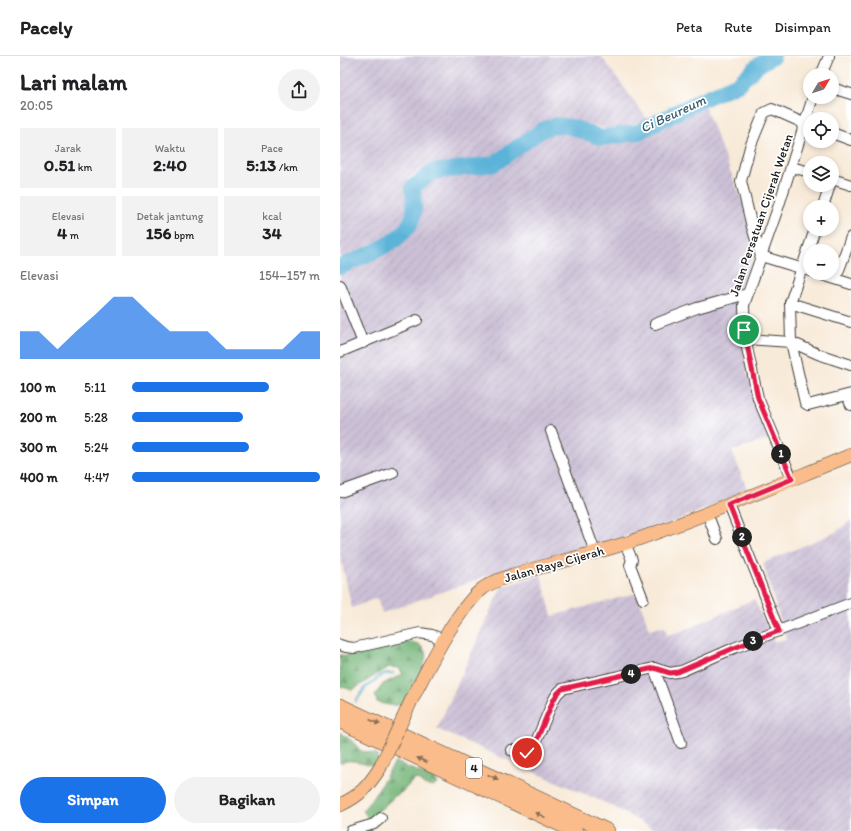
<!DOCTYPE html>
<html lang="id">
<head>
<meta charset="utf-8">
<style>
  :root { --surface:#fff; --page:#f2f2f2; --text:#202124; --muted:#757577; --line:#e0e0e0; --accent:#1a73e8 }
  body { margin:0; font-family:Itim,sans-serif; background:var(--page); color:var(--text); height:100vh; display:flex; flex-direction:column; font-size:15px; white-space:nowrap }
  * { box-sizing:border-box; margin:0 }
  p { font-size:13px; color:var(--muted) }
  .icon { flex:none; width:22px; height:22px; fill:none; stroke:currentColor; stroke-width:2; stroke-linecap:round; stroke-linejoin:round }
  .map { position:relative; flex:1; overflow:hidden }
  .side { display:flex; flex-direction:column; background:var(--surface); width:340px }
  .side>* { flex:none }
  .needle { width:26px; rotate:51deg }
  .controls { position:absolute; left:463px; top:12px; display:grid; gap:8px }
  .controls a { display:grid; place-items:center; width:36px; height:36px; border-radius:50%; background:var(--surface); box-shadow:0 2px 6px #0003; font-size:20px }
  .pin { position:absolute; display:grid; place-items:center; width:34px; height:34px; color:#fff; margin:-17px; border:2px solid #fff; border-radius:50%; box-shadow:0 1px 4px #0007 }
  .km { position:absolute; width:20px; height:20px; margin:-10px; border-radius:50%; background:#222; color:#fff; font-size:11px; line-height:20px; text-align:center }
  .round { display:grid; place-items:center; flex:none; width:42px; height:42px; border-radius:21px; background:var(--page) }
  .overview { display:flex; align-items:center; justify-content:space-between; height:68px; padding:0 20px }
  h1 { font-size:22px; font-weight:800; line-height:30px }
  .metrics { display:grid; grid-template-columns:repeat(3,1fr); gap:6px; height:68px; padding:4px 20px }
  .metrics div { display:grid; align-content:center; border-radius:0px; background:var(--page); text-align:center }
  .metrics b { font-size:17px; font-weight:800 }
  .metrics small { font-size:11px; font-weight:400 }
  .metrics p { font-size:11px }
  .chart { height:112px; padding:8px 20px }
  .chart p { display:flex; justify-content:space-between }
  .chart svg { width:100%; height:72px; margin-top:4px; fill:var(--accent); opacity:.7 }
  .cta { display:flex; gap:8px; margin-top:auto; padding:8px 20px }
  .cta a { flex:1; height:46px; border-radius:24px; background:var(--accent); color:#fff; font-size:16px; font-weight:800; line-height:46px; text-align:center }
  .cta a+a { background:var(--page); color:var(--text) }
  ul { padding:0 20px; list-style:none; font-size:13px }
  li { display:grid; grid-template-columns:64px 48px 1fr; align-items:center; height:30px }
  li i { height:10px; border-radius:5px; background:var(--accent) }
  header { display:flex; align-items:center; gap:24px; box-sizing:border-box; height:56px; padding:0 20px; background:var(--surface); border-bottom:1px solid var(--line) }
  header strong { font-size:19px }
  nav { display:flex; gap:22px; margin-inline-start:auto; font-size:14px }
  main { display:flex; flex:1; min-height:0 }
  .map>svg:first-child { display:block }
</style>
</head>
<body>
<header>
<strong>Pacely</strong>
<nav><a>Peta</a><a>Rute</a><a>Disimpan</a></nav>
</header>
<main>
<section class="side">
<div class="overview"><div><h1>Lari malam</h1><p>20:05</p></div><a class="round"><svg class="icon" aria-label="share" viewBox="0 0 24 24"><path d="M12 15V3M7 8l5-5 5 5M5 13v7h14v-7"/></svg></a></div>
<div class="metrics">
<div><p>Jarak</p><b>0.51<small> km</small></b></div>
<div><p>Waktu</p><b>2:40</b></div>
<div><p>Pace</p><b>5:13<small> /km</small></b></div>
</div>
<div class="metrics">
<div><p>Elevasi</p><b>4<small> m</small></b></div>
<div><p>Detak jantung</p><b>156<small> bpm</small></b></div>
<div><p>kcal</p><b>34</b></div>
</div>
<div class="chart"><p><span>Elevasi</span>154–157 m</p>
<svg viewBox="0 0 160 44" preserveAspectRatio="none"><path d="M0 44V27L10 27L20 38L30 27L40 17L50 6L60 6L70 17L80 27L90 27L100 27L110 38L120 38L130 38L140 38L150 27L160 27V44z"/></svg>
</div>
<ul>
<li><b>100 m</b>5:11<i style="width:73%"></i></li>
<li><b>200 m</b>5:28<i style="width:59%"></i></li>
<li><b>300 m</b>5:24<i style="width:62%"></i></li>
<li><b>400 m</b>4:47<i style="width:100%"></i></li>
</ul>
<div class="cta"><a>Simpan</a><a>Bagikan</a></div>
</section>
<div class="map">
<svg width="511" height="775" viewBox="0 0 511 775">
  <defs>
    <pattern id="industrial-furrows" width="10" height="10" patternUnits="userSpaceOnUse"><rect width="10" height="10" fill="#cbbfd5"/><path d="M-1 1l2-2M0 10L10 0M9 11l2-2" fill="none" stroke="#aea4b6"/></pattern>
    <pattern id="forest-firs" width="22" height="20" patternUnits="userSpaceOnUse"><rect width="22" height="20" fill="#72b376"/><path d="M5 1l3.5 6h-7zM16 11l3.5 6h-7z" fill="#5d9160"/></pattern>
  </defs>
  <rect width="100%" height="100%" fill="#fff"/>
  <filter id="ink" filterUnits="userSpaceOnUse"><feTurbulence type="fractalNoise" baseFrequency=".025" numOctaves="2"/><feDisplacementMap in="SourceGraphic" scale="8" xChannelSelector="R" yChannelSelector="G"/><feConvolveMatrix kernelMatrix="1 2 1 2 8 2 1 2 1" color-interpolation-filters="sRGB"/></filter>
  <filter id="wash" filterUnits="userSpaceOnUse"><feTurbulence type="fractalNoise" baseFrequency=".012" numOctaves="4" result="noise"/><feDisplacementMap in="SourceGraphic" scale="16" xChannelSelector="R" yChannelSelector="G"/><feGaussianBlur stdDeviation="0.9" result="paint"/><feColorMatrix in="noise" values="0 0 0 0 0 0 0 0 0 0 0 0 0 0 0 0 0 1.4 0 .05"/><feComposite in="paint" operator="in"/></filter>
  <g filter="url(#wash)">
    <rect width="100%" height="100%" fill="#f8ead8"/>
    <!-- industrial -->
    <g fill="url(#industrial-furrows)">
      <path d="M0,0H261L308,64L270,74L244,67L225,65L200,69L154,100L130,103L85,112L68,122L67,151L63,167L55,176L0,203Z"/>
      <path d="M363,47L403,147L416,196L400,229L397,250L407,317L430,383L392,395L408,435L326,469L147,520L42,557L37,542L12,552L0,499V212L62,184L77,165L78,133L87,124L101,118L155,110L188,87L213,75H224L256,84L297,79Z"/>
      <path d="M511,464V775H317L272,750L97,673L161,531L201,519L212,560L297,537L309,573L325,571L327,579L342,575L414,543L434,586L446,583L423,507L496,476Z"/>
    </g>
    <!-- forest -->
    <g fill="url(#forest-firs)" stroke="#476849">
      <path d="M70,586L79,588C81,590 84,593 85,596C89,608 71,635 65,646C55,652 47,649 37,646L35,639L43,628L63,618L59,612L49,611L12,634L0,630V599C13,602 29,594 41,591C50,589 60,587 70,586Z"/>
      <path d="M0,676L12,685L21,695L37,698L38,703L34,709C20,709 15,701 0,707Z"/>
      <path d="M55,706L95,723L98,727L93,731L84,729L80,724L74,723L62,736L55,740L29,764L23,754L34,740Z"/>
    </g>
    <g fill="none" stroke-linecap="round" stroke-linejoin="round">
      <!-- stream -->
      <path stroke="#5cb3d8" stroke-width="2.5" d="M16,645L25,632L43,618L53,617"/>
      <!-- river -->
      <path stroke="#5cb3d8" stroke-width="16" d="M0,211C24,199 70,186 74,156C75,148 73,139 73,131L93,116L154,108L202,74L216,69L232,71L262,82L298,76L363,43L398,28L417,10L433,0"/>
    </g>
  </g>
  <g filter="url(#ink)">
    <g fill="none" stroke-linecap="round" stroke-linejoin="round">
      <!-- minor casing -->
      <g stroke="#3d3b38" stroke-width="12">
        <g id="minor">
          <path d="M481,19L489,0"/>
          <path d="M492,32L511,38"/>
          <path d="M470,70L432,53L424,57L410,91L401,125L412,171L421,200L470,215"/>
          <path d="M492,77L511,84"/>
          <path d="M451,111L470,116"/>
          <path d="M492,123L511,129"/>
          <path d="M483,151L490,129"/>
          <path d="M475,173L450,247L451,286L465,347L468,349L511,338"/>
          <path d="M476,217L511,228"/>
          <path d="M496,222L511,181"/>
          <path d="M0,229L23,287"/>
          <path d="M450,247L511,266"/>
          <path d="M315,268L357,252L407,238"/>
          <path d="M405,283L451,286L478,298L511,309"/>
          <path d="M0,296L77,264"/>
          <path d="M507,340L511,349"/>
          <path d="M211,375L255,496"/>
          <path d="M452,423L418,342L405,283L404,249L439,149L473,41"/>
          <path d="M0,436L53,417"/>
          <path d="M389,449L439,575"/>
          <path d="M367,457L377,483"/>
          <path d="M285,487L292,504L290,509L303,543"/>
          <path d="M0,589L6,591L14,592L80,577L92,579L102,583"/>
          <path d="M314,612L341,687"/>
          <path d="M171,694L187,697L192,695L213,645L217,638L222,633L314,612L330,617L342,615L394,592L511,547"/>
          <path d="M11,775L34,768L41,762"/>
        </g>
      </g>
      <!-- major casing -->
      <g stroke="#3d3b38" stroke-width="14">
        <g id="major">
          <path d="M71,645C86,616 99,588 118,561C125,551 132,541 142,533C151,526 161,523 172,519C210,508 249,499 287,487C363,461 437,429 511,399"/>
          <path d="M0,749C20,740 28,730 40,712"/>
        </g>
      </g>
      <!-- highway casing -->
      <g stroke="#3d3b38" stroke-width="16">
        <g id="highway">
          <path d="M0,650L267,775"/>
          <path d="M0,665L235,775"/>
        </g>
      </g>
      <!-- minor -->
      <use href="#minor" stroke="#fff" stroke-width="10"/>
      <!-- major -->
      <use href="#major" stroke="#f9bc8a" stroke-width="13"/>
      <!-- highway -->
      <use href="#highway" stroke="#f9bc8a" stroke-width="15"/>
      <!-- major-bridge casing -->
      <g stroke="#3d3b38" stroke-width="14" stroke-linecap="butt">
        <path id="major-bridge" d="M40,712L71,645"/>
      </g>
      <!-- major-bridge -->
      <use href="#major-bridge" stroke="#f9bc8a" stroke-width="13"/>
    </g>
    <!-- one-way arrows -->
    <defs><path id="oneway-solid" d="M-6-.8H1V-3.2L6.5 0L1 3.2V.8H-6Z"/></defs>
    <g fill="#8a6c53">
      <use href="#oneway-solid" transform="translate(35 666) rotate(25)"/>
      <use href="#oneway-solid" transform="translate(82 704) rotate(-155)"/>
      <use href="#oneway-solid" transform="translate(153 721) rotate(25)"/>
      <use href="#oneway-solid" transform="translate(200 759) rotate(-155)"/>
    </g>
  </g>
  <g fill="none" stroke-linecap="round" stroke-linejoin="round" filter="url(#ink)">
    <!-- route casing -->
    <g stroke="#fff" stroke-width="8">
      <path id="route" d="M187,697L192,695L213,645L217,638L222,633L314,612L330,617L338,616L394,592L439,575L389,449L452,423L418,342L404,274"/>
    </g>
    <!-- route -->
    <use href="#route" stroke="#e11d48" stroke-width="5"/>
  </g>
  <g text-anchor="middle" dominant-baseline="central" stroke-width="3.5" stroke-linejoin="round" paint-order="stroke">
    <!-- shield labels -->
    <rect fill="#fff" stroke="#606060" stroke-width="1" x="126" y="702" width="16" height="20" rx="3"/>
    <g font-size="12" font-weight="bold" fill="#1c1c1c">
      <text x="134" y="712">4</text>
    </g>
    <!-- street labels -->
    <g font-size="13" fill="#1c1c1c" stroke="#fff">
      <text transform="translate(421 159) rotate(-71)">Jalan Persatuan Cijerah Wetan</text>
      <text transform="translate(214 508) rotate(-16)">Jalan Raya Cijerah</text>
    </g>
    <!-- water labels -->
    <g font-size="14" font-style="italic" fill="#396071" stroke="#fff">
      <text transform="translate(333 58) rotate(-25)">Ci Beureum</text>
    </g>
  </g>
</svg>
<div class="controls">
<a><svg class="needle" viewBox="-14 -14 28 28"><path d="M0-13l5 13h-10z" fill="#e53935"/><path d="M0 13l5-13h-10z" fill="#757577"/></svg></a>
<a><svg class="icon" aria-label="locate" viewBox="0 0 24 24"><circle cx="12" cy="12" r="6"/><path d="M12 2v4M12 18v4M2 12h4M18 12h4"/></svg></a>
<a><svg class="icon" aria-label="layers" viewBox="0 0 24 24"><path d="M12 4l9 5-9 5-9-5zM3 14l9 5 9-5"/></svg></a>
<a>+</a>
<a>−</a>
</div>
<div class="pin" style="left:404px;top:274px;background:#1e9e55"><svg class="icon" aria-label="arrive" viewBox="0 0 24 24"><path d="M6 21V4h12l-3 4 3 4H6"/></svg></div>
<div class="pin" style="left:187px;top:697px;background:#d93025"><svg class="icon" aria-label="check" viewBox="0 0 24 24"><path d="M5 12l5 5 9-10"/></svg></div>
<b class="km" style="left:441px;top:398px">1</b>
<b class="km" style="left:402px;top:481px">2</b>
<b class="km" style="left:413px;top:585px">3</b>
<b class="km" style="left:291px;top:618px">4</b>
</div>
</main>
</body>
</html>
